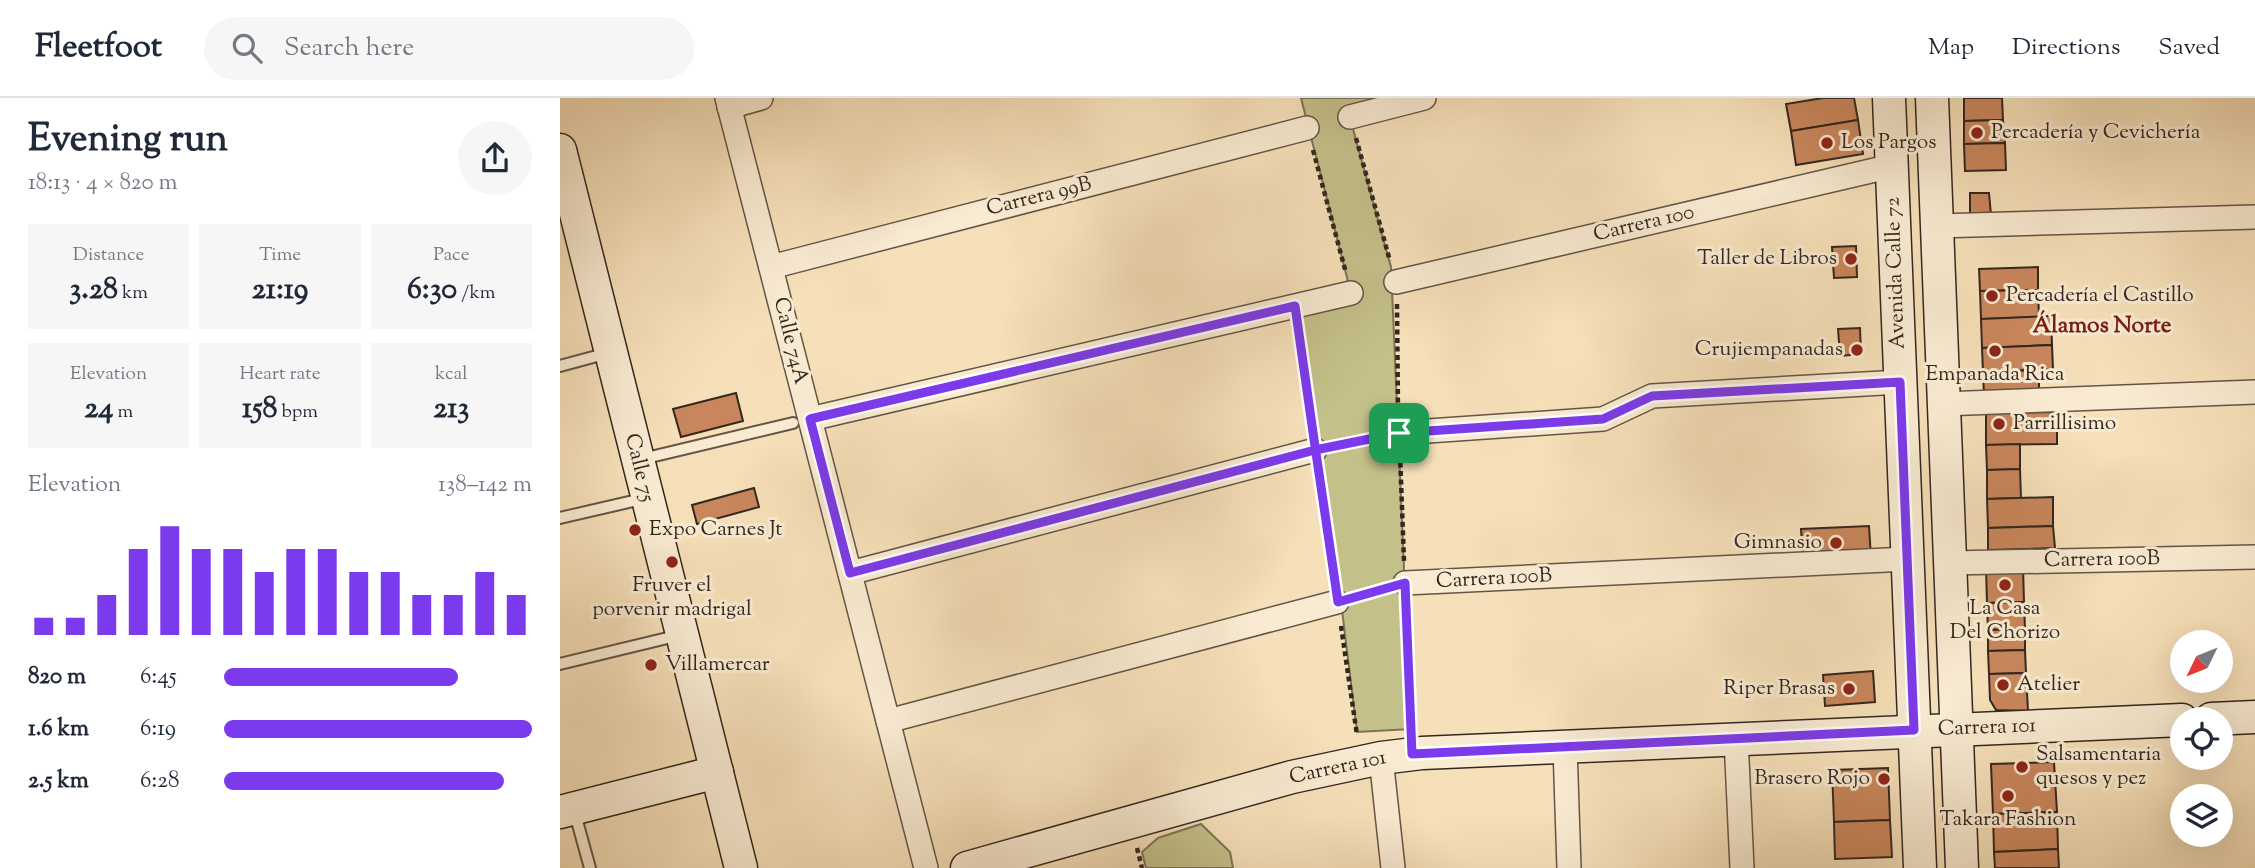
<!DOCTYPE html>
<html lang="en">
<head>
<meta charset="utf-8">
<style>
  :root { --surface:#fff; --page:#f6f6f7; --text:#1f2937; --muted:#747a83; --line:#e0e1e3; --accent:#7c3aed }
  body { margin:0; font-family:"Sorts Mill Goudy",serif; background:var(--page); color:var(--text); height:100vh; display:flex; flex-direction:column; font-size:26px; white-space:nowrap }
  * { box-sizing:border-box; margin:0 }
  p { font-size:23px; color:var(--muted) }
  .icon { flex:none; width:38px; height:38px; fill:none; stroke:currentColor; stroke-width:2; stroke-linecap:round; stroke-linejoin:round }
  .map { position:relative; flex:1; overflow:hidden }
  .sheet { display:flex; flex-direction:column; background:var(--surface); width:560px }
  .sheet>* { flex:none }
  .needle { width:46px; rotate:227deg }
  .tools { position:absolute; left:1610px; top:532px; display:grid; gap:14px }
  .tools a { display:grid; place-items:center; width:63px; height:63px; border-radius:50%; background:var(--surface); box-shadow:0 7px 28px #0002; font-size:35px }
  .pin { position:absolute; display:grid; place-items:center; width:60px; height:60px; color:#fff; margin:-30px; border-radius:14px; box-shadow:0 4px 10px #0006 }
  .round { display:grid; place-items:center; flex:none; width:74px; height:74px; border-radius:37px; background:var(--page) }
  .head { display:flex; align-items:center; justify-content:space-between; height:119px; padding:0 28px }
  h1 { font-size:38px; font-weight:800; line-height:52px }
  .metrics { display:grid; grid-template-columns:repeat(3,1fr); gap:10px; height:119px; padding:7px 28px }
  .metrics div { display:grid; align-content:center; border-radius:0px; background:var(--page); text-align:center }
  .metrics b { font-size:30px; font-weight:800 }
  .metrics small { font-size:19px; font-weight:400 }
  .metrics p { font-size:19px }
  .chart { height:196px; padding:14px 28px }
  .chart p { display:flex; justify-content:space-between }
  .chart svg { width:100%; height:126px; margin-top:7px; stroke:var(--accent); stroke-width:6 }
  ul { padding:0 28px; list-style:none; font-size:23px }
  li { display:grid; grid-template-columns:112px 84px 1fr; align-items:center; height:52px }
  li i { height:18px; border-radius:9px; background:var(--accent) }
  header { display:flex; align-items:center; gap:42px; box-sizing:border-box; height:98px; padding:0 35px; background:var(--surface); border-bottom:2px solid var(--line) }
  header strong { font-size:33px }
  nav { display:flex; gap:38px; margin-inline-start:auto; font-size:24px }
  .search { width:490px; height:63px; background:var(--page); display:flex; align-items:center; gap:18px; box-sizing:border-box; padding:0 24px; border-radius:38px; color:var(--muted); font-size:26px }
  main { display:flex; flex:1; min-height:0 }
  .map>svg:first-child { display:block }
</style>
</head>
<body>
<header>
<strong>Fleetfoot</strong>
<div class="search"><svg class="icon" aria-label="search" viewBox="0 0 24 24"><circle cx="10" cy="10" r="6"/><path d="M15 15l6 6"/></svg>Search here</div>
<nav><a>Map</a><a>Directions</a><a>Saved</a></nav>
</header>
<main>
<section class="sheet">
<div class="head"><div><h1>Evening run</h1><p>18:13 · 4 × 820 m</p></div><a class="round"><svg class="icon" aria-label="share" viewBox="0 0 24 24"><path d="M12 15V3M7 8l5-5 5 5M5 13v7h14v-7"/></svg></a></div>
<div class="metrics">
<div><p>Distance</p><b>3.28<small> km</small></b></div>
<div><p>Time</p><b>21:19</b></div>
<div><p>Pace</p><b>6:30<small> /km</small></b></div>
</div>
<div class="metrics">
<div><p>Elevation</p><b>24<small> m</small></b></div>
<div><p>Heart rate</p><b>158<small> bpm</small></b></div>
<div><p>kcal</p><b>213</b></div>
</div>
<div class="chart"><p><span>Elevation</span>138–142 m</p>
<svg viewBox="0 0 160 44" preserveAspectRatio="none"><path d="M5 44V38M15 44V38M25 44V30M35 44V14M45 44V6M55 44V14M65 44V14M75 44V22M85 44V14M95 44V14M105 44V22M115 44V22M125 44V30M135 44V30M145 44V22M155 44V30"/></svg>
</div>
<ul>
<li><b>820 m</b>6:45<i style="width:76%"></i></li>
<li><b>1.6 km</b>6:19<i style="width:100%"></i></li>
<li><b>2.5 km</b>6:28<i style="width:91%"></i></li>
</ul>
</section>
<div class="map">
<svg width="1695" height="770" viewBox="0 0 1695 770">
  <rect width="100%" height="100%" fill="#f6e0b9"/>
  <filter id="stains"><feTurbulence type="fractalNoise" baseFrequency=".00286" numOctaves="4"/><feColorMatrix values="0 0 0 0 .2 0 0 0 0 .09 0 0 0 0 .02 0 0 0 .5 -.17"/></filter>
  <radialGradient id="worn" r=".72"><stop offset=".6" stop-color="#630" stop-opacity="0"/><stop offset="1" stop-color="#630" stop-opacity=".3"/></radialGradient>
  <!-- green -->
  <g fill="#c4c08a" stroke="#7c7455" stroke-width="2">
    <path d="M741,0H846L790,20L831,169L851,631L797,634L781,504L735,208L791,195Z"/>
    <path d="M641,726L670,754L673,770H586L582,754L598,740Z"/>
  </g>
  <!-- building -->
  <g fill="#c9865c" stroke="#332720" stroke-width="2">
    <path d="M1294,0L1298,22L1231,33L1226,6L1263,0Z"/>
    <path d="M1404,0H1442L1443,22L1404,23Z"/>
    <path d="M1298,22L1303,56L1236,67L1231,33Z"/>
    <path d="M1443,22L1445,45L1404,46V23Z"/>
    <path d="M1445,45L1446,72L1405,73L1404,46Z"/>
    <path d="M1410,95H1429L1431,117L1410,119Z"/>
    <path d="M1296,148L1297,179L1274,180L1272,149Z"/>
    <path d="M1478,169V192L1420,193L1419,171Z"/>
    <path d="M1478,192L1479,219L1421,221L1420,193Z"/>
    <path d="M1491,218L1492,247L1422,250L1421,221Z"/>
    <path d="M1300,230L1301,256L1280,258L1278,231Z"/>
    <path d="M1492,247L1493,271L1423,274L1422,250Z"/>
    <path d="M1479,272V296L1424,298L1423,274Z"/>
    <path d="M176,295L183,323L121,339L113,311Z"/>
    <path d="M1497,314V346L1426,347V315Z"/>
    <path d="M1460,346V371L1427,372L1426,347Z"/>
    <path d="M1460,371L1461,400L1427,401V372Z"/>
    <path d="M194,390L199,409L137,426L132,407Z"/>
    <path d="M1493,399V428L1428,430L1427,401Z"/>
    <path d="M1309,428L1311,459L1243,462L1241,431Z"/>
    <path d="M1493,428L1495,450L1428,452V430Z"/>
    <path d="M1463,469L1464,504L1427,505L1426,470Z"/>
    <path d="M1464,504L1465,531L1428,532L1427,505Z"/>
    <path d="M1465,531V552L1428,553V532Z"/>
    <path d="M1465,552L1466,575L1429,576L1428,553Z"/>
    <path d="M1313,573L1315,604L1265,608L1263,577Z"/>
    <path d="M1466,575L1468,613L1436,612L1430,602L1429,576Z"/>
    <path d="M1494,664L1497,714L1433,716L1431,666Z"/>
    <path d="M1328,670L1330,722L1274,724L1272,672Z"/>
    <path d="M1497,714L1498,751L1434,754L1433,716Z"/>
    <path d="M1330,722L1332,759L1275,761L1274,724Z"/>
    <path d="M1498,751L1499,770H1435L1434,754Z"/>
  </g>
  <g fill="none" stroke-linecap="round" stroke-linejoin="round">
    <!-- lane casing -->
    <g stroke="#645546" stroke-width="14">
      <g id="lane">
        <path d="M0,268L48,255"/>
        <path d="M82,361L233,325"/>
        <path d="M0,420L86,400"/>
        <path d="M0,566L120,537"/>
        <path d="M14,712L30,770"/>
      </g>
    </g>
    <!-- street casing -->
    <g stroke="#645546" stroke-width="26">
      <g id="street">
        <path d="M167,0L366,770"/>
        <path d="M169,9L201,0"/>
        <path d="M790,19L864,0"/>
        <path d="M1377,128L1695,119"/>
        <path d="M211,169L747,30"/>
        <path d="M836,184L1332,68"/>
        <path d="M1383,306L1695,294"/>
        <path d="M250,321L791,195"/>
        <path d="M839,335L1043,321L1092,298L1340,284"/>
        <path d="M1390,465L1695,459"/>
        <path d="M290,475L755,352"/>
        <path d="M845,485L1347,461"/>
        <path d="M328,623L777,504"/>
        <path d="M1176,640L1182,770"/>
        <path d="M1005,649L1009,770"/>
        <path d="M821,660L833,770"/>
      </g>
    </g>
    <!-- secondary casing -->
    <g stroke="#332720" stroke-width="35">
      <g id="secondary">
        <path d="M1329,0L1360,770"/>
        <path d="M1372,0L1402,770"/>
        <path d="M0,52L181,770"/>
        <path d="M1651,621L1695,619"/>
        <path d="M0,714L157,674"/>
        <path d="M407,770L732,679L821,660L862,655L1622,622"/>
      </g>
    </g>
    <!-- path -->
    <g stroke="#332720" stroke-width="4.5" stroke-dasharray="5 3.5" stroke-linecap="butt">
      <path d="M796,40L830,163"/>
      <path d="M753,52L786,175"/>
      <path d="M837,206L838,313"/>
      <path d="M738,230L753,332"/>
      <path d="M775,348L817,339"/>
      <path d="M840,356L844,463"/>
      <path d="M759,375L774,481"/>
      <path d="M799,498L824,491"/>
      <path d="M846,507L851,631"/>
      <path d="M781,528L797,637"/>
      <path d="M577,750L582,770"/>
    </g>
    <!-- lane -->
    <use href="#lane" stroke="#f9ebd2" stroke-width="10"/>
    <!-- street -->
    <use href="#street" stroke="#f9ebd2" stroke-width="23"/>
    <!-- secondary -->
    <use href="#secondary" stroke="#f9ebd2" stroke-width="32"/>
  </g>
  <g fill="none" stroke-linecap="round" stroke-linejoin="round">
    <!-- route casing -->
    <g stroke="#fff" stroke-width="14">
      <path id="route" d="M839,335L755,352L290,475L250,321L735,208C749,307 763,405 778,504L845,485L852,656L1354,632L1340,284L1092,298L1043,321L839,335"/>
    </g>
    <!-- route -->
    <use href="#route" stroke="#7c3aed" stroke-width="9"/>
  </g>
  <!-- markers -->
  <g fill="#8f2418" stroke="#f9ebd2" stroke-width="2.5">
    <circle cx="1417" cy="35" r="7"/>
    <circle cx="1267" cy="45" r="7"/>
    <circle cx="1291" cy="161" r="7"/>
    <circle cx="1432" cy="198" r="7"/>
    <circle cx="1297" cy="252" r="7"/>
    <circle cx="1435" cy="253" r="7"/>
    <circle cx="1439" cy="326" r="7"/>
    <circle cx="75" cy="432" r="7"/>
    <circle cx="1276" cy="445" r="7"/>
    <circle cx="112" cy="464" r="7"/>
    <circle cx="1445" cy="487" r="7"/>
    <circle cx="91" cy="567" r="7"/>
    <circle cx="1443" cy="587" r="7"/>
    <circle cx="1289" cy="591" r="7"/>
    <circle cx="1462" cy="669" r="7"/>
    <circle cx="1324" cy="681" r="7"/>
    <circle cx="1448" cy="698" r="7"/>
  </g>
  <g text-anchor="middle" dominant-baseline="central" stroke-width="6" stroke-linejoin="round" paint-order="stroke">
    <!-- poi labels -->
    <g font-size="21" fill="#332720" stroke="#f9ebd2" text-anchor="start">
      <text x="1431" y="35">Percadería y Cevichería</text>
      <text x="1281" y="45">Los Pargos</text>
      <text x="1277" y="161" text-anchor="end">Taller de Libros</text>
      <text x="1446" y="198">Percadería el Castillo</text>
      <text x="1283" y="252" text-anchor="end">Crujiempanadas</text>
      <text x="1435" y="277" text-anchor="middle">Empanada Rica</text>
      <text x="1453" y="326">Parrillisimo</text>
      <text x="89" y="432">Expo Carnes Jt</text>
      <text x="1262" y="445" text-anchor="end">Gimnasio</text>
      <text x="112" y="488" text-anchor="middle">Fruver el<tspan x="112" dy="24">porvenir madrigal</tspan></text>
      <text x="1445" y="511" text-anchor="middle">La Casa<tspan x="1445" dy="24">Del Chorizo</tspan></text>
      <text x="105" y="567">Villamercar</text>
      <text x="1457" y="587">Atelier</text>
      <text x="1275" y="591" text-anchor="end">Riper Brasas</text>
      <text x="1476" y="657">Salsamentaria<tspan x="1476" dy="24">quesos y pez</tspan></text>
      <text x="1310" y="681" text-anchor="end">Brasero Rojo</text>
      <text x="1448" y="722" text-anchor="middle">Takara Fashion</text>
    </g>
    <!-- street labels -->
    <g font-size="21" fill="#332720" stroke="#f9ebd2">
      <text transform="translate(479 99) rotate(-14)">Carrera 99B</text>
      <text transform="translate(1084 126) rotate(-13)">Carrera 100</text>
      <text transform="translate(1336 175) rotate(-92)">Avenida Calle 72</text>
      <text transform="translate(230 243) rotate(76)">Calle 74A</text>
      <text transform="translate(79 370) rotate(76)">Calle 75</text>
      <text transform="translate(1542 462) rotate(-1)">Carrera 100B</text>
      <text transform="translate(934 481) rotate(-3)">Carrera 100B</text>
      <text transform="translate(1427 630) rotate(-2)">Carrera 101</text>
      <text transform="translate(778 670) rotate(-12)">Carrera 101</text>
    </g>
    <!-- neighbourhood labels -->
    <g font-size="23" font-weight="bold" fill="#7a1f14" stroke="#f9ebd2">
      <text x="1542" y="228">Álamos Norte</text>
    </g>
  </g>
  <rect width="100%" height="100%" filter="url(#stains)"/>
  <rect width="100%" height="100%" fill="url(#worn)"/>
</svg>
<div class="tools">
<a><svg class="needle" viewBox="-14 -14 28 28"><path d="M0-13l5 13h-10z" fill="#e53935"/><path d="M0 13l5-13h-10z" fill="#747a83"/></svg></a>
<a><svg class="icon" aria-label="locate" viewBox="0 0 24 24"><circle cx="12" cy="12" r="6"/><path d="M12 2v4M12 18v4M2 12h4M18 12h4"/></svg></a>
<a><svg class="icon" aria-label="layers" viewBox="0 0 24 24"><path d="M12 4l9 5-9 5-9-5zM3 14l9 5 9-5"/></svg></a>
</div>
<div class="pin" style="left:839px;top:335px;background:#1e9e55"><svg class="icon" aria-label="arrive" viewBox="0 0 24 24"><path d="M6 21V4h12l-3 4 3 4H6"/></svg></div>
</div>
</main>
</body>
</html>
